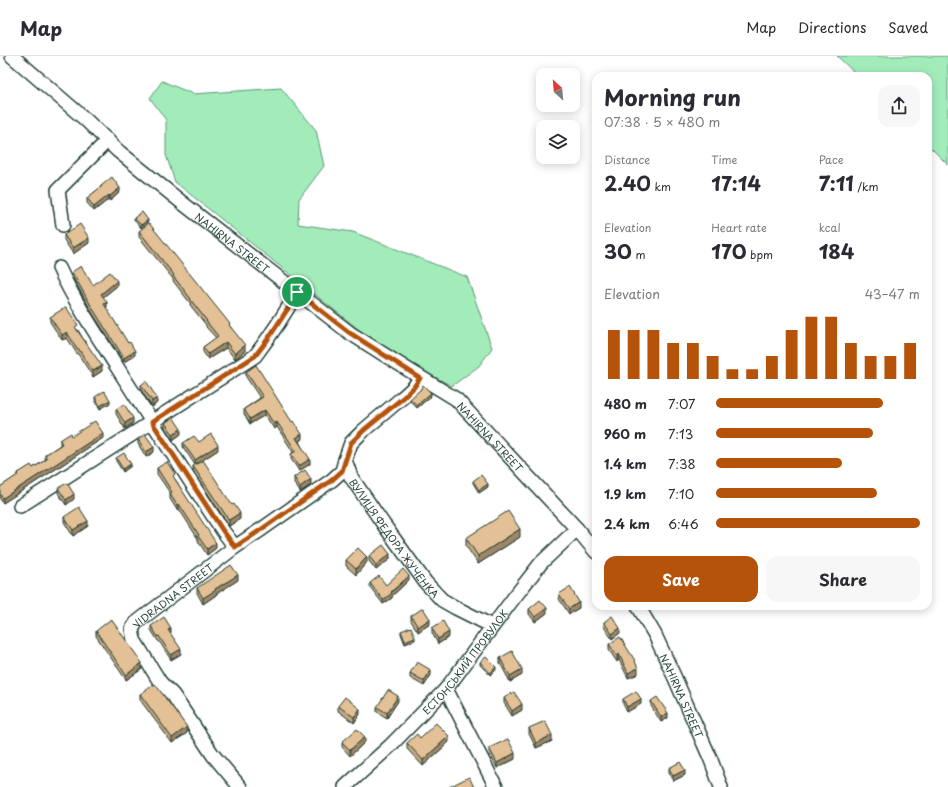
<!DOCTYPE html>
<html lang="en">
<head>
<meta charset="utf-8">
<style>
  :root { --surface:#fff; --page:#f7f7f7; --text:#2b2b33; --muted:#7c7c81; --line:#e1e1e2; --accent:#b45309 }
  body { margin:0; font-family:"Playpen Sans",sans-serif; background:var(--page); color:var(--text); height:100vh; display:flex; flex-direction:column; font-size:15px; white-space:nowrap }
  * { box-sizing:border-box; margin:0 }
  p { font-size:13px; color:var(--muted) }
  .icon { flex:none; width:22px; height:22px; fill:none; stroke:currentColor; stroke-width:2; stroke-linecap:round; stroke-linejoin:round }
  .map { position:relative; flex:1; overflow:hidden }
  .panel { position:absolute; left:592px; top:16px; width:340px; height:538px; display:flex; flex-direction:column; background:var(--surface); border-radius:12px; box-shadow:0 2px 10px #0003 }
  .panel>* { flex:none }
  .needle { width:26px; rotate:334deg }
  .buttons { position:absolute; left:536px; top:12px; display:grid; gap:8px }
  .buttons a { display:grid; place-items:center; width:44px; height:44px; border-radius:8px; background:var(--surface); box-shadow:0 2px 10px #0003; font-size:20px }
  .pin { position:absolute; display:grid; place-items:center; width:34px; height:34px; color:#fff; margin:-17px; border:2px solid #fff; border-radius:50%; box-shadow:0 1px 4px #0007 }
  .round { display:grid; place-items:center; flex:none; width:42px; height:42px; border-radius:12px; background:var(--page) }
  .headline { display:flex; align-items:center; justify-content:space-between; height:68px; padding:0 12px }
  h1 { font-size:22px; font-weight:700; line-height:30px }
  .stats { display:grid; grid-template-columns:repeat(3,1fr); gap:6px; height:68px; padding:4px 12px }
  .stats div { display:grid; align-content:center }
  .stats b { font-size:20px; font-weight:700 }
  .stats small { font-size:11px; font-weight:400 }
  .stats p { font-size:11px }
  .chart { height:112px; padding:8px 12px }
  .chart p { display:flex; justify-content:space-between }
  .chart svg { width:100%; height:72px; margin-top:4px; stroke:var(--accent); stroke-width:6 }
  .primary-button { display:flex; gap:8px; margin-top:auto; padding:8px 12px }
  .primary-button a { flex:1; height:46px; border-radius:12px; background:var(--accent); color:#fff; font-size:16px; font-weight:700; line-height:46px; text-align:center }
  .primary-button a+a { background:var(--page); color:var(--text) }
  ul { padding:0 12px; list-style:none; font-size:13px }
  li { display:grid; grid-template-columns:64px 48px 1fr; align-items:center; height:30px }
  li i { height:10px; border-radius:5px; background:var(--accent) }
  header { display:flex; align-items:center; gap:24px; box-sizing:border-box; height:56px; padding:0 20px; background:var(--surface); border-bottom:1px solid var(--line) }
  header strong { font-size:19px }
  nav { display:flex; gap:22px; margin-inline-start:auto; font-size:14px }
  .map>svg:first-child { display:block }
</style>
</head>
<body>
<header>
<strong>Map</strong>
<nav><a>Map</a><a>Directions</a><a>Saved</a></nav>
</header>
<div class="map">
<svg width="948" height="731" viewBox="0 0 948 731">
  <rect width="100%" height="100%" fill="#fff"/>
  <filter id="ink" filterUnits="userSpaceOnUse"><feTurbulence type="fractalNoise" baseFrequency=".025" numOctaves="2"/><feDisplacementMap in="SourceGraphic" scale="8" xChannelSelector="R" yChannelSelector="G"/><feConvolveMatrix kernelMatrix="1 2 1 2 8 2 1 2 1" color-interpolation-filters="sRGB"/></filter>
  <g filter="url(#ink)">
    <!-- green -->
    <g fill="#a2ecba" stroke="#609477">
      <path d="M837,0H948V109L928,89V20H858Z"/>
      <path d="M162,25L193,38L281,32L316,74L324,110L299,143L298,168L353,176L467,221L492,292L479,310L452,330L388,297L175,126L166,99V64L150,42Z"/>
    </g>
    <g fill="none" stroke-linecap="round" stroke-linejoin="round">
      <!-- minor casing -->
      <g stroke="#1f3d34" stroke-width="16">
        <g id="minor">
          <path id="s1" d="M12,0L86,64L118,95L185,149L350,277L407,313L456,343L577,473L596,496"/>
          <path d="M63,169L58,134L108,84"/>
          <path d="M59,212C75,247 97,279 117,311C152,366 187,421 223,475L235,491"/>
          <path id="s2" d="M420,322L414,331L403,341L364,374L351,387L345,404L351,421L384,469L426,527L442,544L456,552L492,570"/>
          <path d="M20,450L255,300C271,279 285,258 297,236"/>
          <path id="s3" d="M638,550L655,579L674,620L711,704L721,731"/>
          <path d="M446,633L496,731"/>
          <path id="s4" d="M240,731L213,699L173,639L160,626L134,584L132,573L136,567L235,491L262,473L332,424L342,415L345,404"/>
          <path id="s5" d="M345,731L390,690L446,633L513,543L541,507L577,473"/>
        </g>
      </g>
      <!-- minor -->
      <use href="#minor" stroke="#fff" stroke-width="13"/>
    </g>
    <!-- wall -->
    <g fill="#c3a580" stroke="#1f3d34">
      <path d="M101,130L120,136L110,145L109,143L94,155L87,147V142L101,131Z"/>
      <path d="M134,162L148,166L141,172L134,164Z"/>
      <path d="M139,175L230,270L245,295L235,303L226,292L208,303L203,296V291L216,282L206,271V269L190,249V247L173,225V223L139,181Z"/>
      <path d="M64,179L89,187L73,198L64,184Z"/>
      <path d="M72,216L93,229L117,230L103,241L107,251L106,252L135,299L124,306L93,258L72,220Z"/>
      <path d="M50,261L78,274L102,315L93,321L78,298H77L67,282L62,284L50,266Z"/>
      <path d="M246,316L302,383L299,385L310,408L299,415L291,403V398L293,396L277,371L274,373L265,359L250,368L244,358V353L260,342L246,321Z"/>
      <path d="M141,329L157,347L152,351L141,334Z"/>
      <path d="M431,340L417,352L410,345V343Z"/>
      <path d="M95,341L110,347L100,353L95,344Z"/>
      <path d="M116,353L133,367L125,373L116,358Z"/>
      <path d="M165,367L181,378L173,384L165,372Z"/>
      <path d="M72,380L103,382L62,409L3,447L0,443V431L18,419V417L33,412L45,404V399L60,389V384Z"/>
      <path d="M138,383L154,396L146,401L138,388Z"/>
      <path d="M199,386L218,394L195,409L183,391V387Z"/>
      <path d="M116,402L131,410L123,416L116,405Z"/>
      <path d="M193,410L240,463L229,470L193,415Z"/>
      <path d="M157,412L175,423L216,492L207,499L198,485V483L179,453L177,454L170,443V437L157,418Z"/>
      <path d="M294,421L311,429L300,436L294,427Z"/>
      <path d="M473,425L488,431L479,437L473,427Z"/>
      <path d="M58,432L74,443L66,449L58,437Z"/>
      <path d="M64,461L88,470L73,480L64,466Z"/>
      <path d="M520,481L478,508L466,490V482Z"/>
      <path d="M369,500L390,503L376,514L369,505Z"/>
      <path d="M346,504L367,506L356,519L346,510Z"/>
      <path d="M238,524L216,538V539L203,548L197,537V532Z"/>
      <path d="M409,524L392,540V542L383,548L370,531V527L386,529Z"/>
      <path d="M559,538L579,552L569,558L559,543Z"/>
      <path d="M529,553L547,557L535,566L529,558Z"/>
      <path d="M411,560L430,568L418,576L411,565Z"/>
      <path d="M604,566L620,577L612,583L604,571Z"/>
      <path d="M151,570L171,577H170L181,598L171,604L159,585H158L151,574Z"/>
      <path d="M432,572L449,581L438,588L432,577Z"/>
      <path d="M96,575L142,613L126,624L96,580Z"/>
      <path d="M401,575L415,584L405,588L401,578Z"/>
      <path d="M609,588L638,618L628,622L619,604L617,606L609,594Z"/>
      <path d="M500,602L522,619L510,626L500,607Z"/>
      <path d="M480,606L496,614L490,619L480,609Z"/>
      <path d="M410,617L431,619L424,630L410,622Z"/>
      <path d="M140,638L187,677L172,687L140,644Z"/>
      <path d="M504,642L522,654L512,660L504,647Z"/>
      <path d="M623,643L641,648L627,656L623,648Z"/>
      <path d="M398,645L387,662L377,656V651Z"/>
      <path d="M651,645L668,662L661,666L651,650Z"/>
      <path d="M338,650L360,658L354,667L338,655Z"/>
      <path d="M529,672L552,685L536,692L529,678Z"/>
      <path d="M420,682L449,686L423,710L407,693V687Z"/>
      <path d="M342,686H365L350,700L342,691Z"/>
      <path d="M489,692L515,703L497,712L489,697Z"/>
      <path d="M669,712L685,719L673,725L669,717Z"/>
    </g>
    <!-- shaded-wall -->
    <g fill="#9f8668" stroke="#1f3d34">
      <path d="M120,132V136L110,145V140Z"/>
      <path d="M109,139V143L94,155V151Z"/>
      <path d="M148,164V166L141,172V169Z"/>
      <path d="M89,182V187L73,198V192Z"/>
      <path d="M117,225V230L101,243V238Z"/>
      <path d="M107,246V251L104,253V248Z"/>
      <path d="M67,276V282L62,284V279Z"/>
      <path d="M226,286V292L208,303V298Z"/>
      <path d="M245,289V295L235,303V298Z"/>
      <path d="M135,295V299L124,306V302Z"/>
      <path d="M102,310V315L93,321V315Z"/>
      <path d="M431,337V340L417,352V349Z"/>
      <path d="M157,342V347L152,351V345Z"/>
      <path d="M110,344V347L100,353V350Z"/>
      <path d="M265,354V359L250,368V363Z"/>
      <path d="M133,362V367L125,373V367Z"/>
      <path d="M277,366V371L274,373V368Z"/>
      <path d="M181,373V378L173,384V378Z"/>
      <path d="M103,377V382L62,409L3,447V442Z"/>
      <path d="M302,378V383L296,387V382Z"/>
      <path d="M218,389V394L195,409V404Z"/>
      <path d="M154,391V396L146,401V396Z"/>
      <path d="M310,403V408L299,415V410Z"/>
      <path d="M131,408V410L123,416V413Z"/>
      <path d="M311,423V429L300,436V431Z"/>
      <path d="M488,428V431L479,437V434Z"/>
      <path d="M74,438V443L66,449V444Z"/>
      <path d="M179,448V453L177,454V449Z"/>
      <path d="M240,457V463L229,470V464Z"/>
      <path d="M88,465V470L73,480V474Z"/>
      <path d="M520,473V481L478,508V500Z"/>
      <path d="M216,487V492L207,499V493Z"/>
      <path d="M390,498V503L376,514V509Z"/>
      <path d="M367,501V506L356,519V513Z"/>
      <path d="M238,519V524L216,538V539L203,548V542L215,533Z"/>
      <path d="M409,520V524L392,540V542L383,548V544Z"/>
      <path d="M579,546V552L569,558V553Z"/>
      <path d="M547,552V557L535,566V561Z"/>
      <path d="M430,563V568L418,576V571Z"/>
      <path d="M171,572V577L168,579V574Z"/>
      <path d="M620,572V577L612,583V578Z"/>
      <path d="M449,576V581L438,588V583Z"/>
      <path d="M415,581V584L405,588V585Z"/>
      <path d="M181,593V598L171,604V599Z"/>
      <path d="M619,598V604L617,606V600Z"/>
      <path d="M142,607V613L126,624V619Z"/>
      <path d="M496,611V614L490,619V617Z"/>
      <path d="M638,612V618L628,622V617Z"/>
      <path d="M522,613V619L510,626V620Z"/>
      <path d="M431,614V619L424,630V625Z"/>
      <path d="M398,640V645L387,662V657Z"/>
      <path d="M641,643V648L627,656V651Z"/>
      <path d="M522,648V654L512,660V655Z"/>
      <path d="M360,653V658L354,667V661Z"/>
      <path d="M668,657V662L661,666V661Z"/>
      <path d="M187,671V677L172,687V682Z"/>
      <path d="M552,679V685L536,692V687Z"/>
      <path d="M449,680V686L423,710V704Z"/>
      <path d="M365,681V686L350,700V694Z"/>
      <path d="M515,697V703L497,712V707Z"/>
      <path d="M685,714V719L673,725V720Z"/>
    </g>
    <!-- building -->
    <g fill="#e3c095" stroke="#1f3d34">
      <path d="M112,121L120,132L110,140L109,139L94,151L87,142L102,130H101Z"/>
      <path d="M142,156L148,164L141,169L134,162Z"/>
      <path d="M149,167L230,268L229,269L245,289L235,298L226,286L208,298L203,291L218,280L206,265H207L190,243H191L173,220L174,219L139,175Z"/>
      <path d="M80,168L89,182L73,192L64,179Z"/>
      <path d="M81,210L93,229L110,216L117,225L101,238L107,246L104,248L128,287L130,286L135,295L124,302L93,253L72,216Z"/>
      <path d="M66,251L78,269L75,271L102,310L93,315L78,292L77,293L67,276L62,279L50,261Z"/>
      <path d="M256,309L292,366L293,365L302,378L296,382L310,403L299,410L291,398L296,395L277,366L274,368L265,354L250,363L244,353L263,341L246,316Z"/>
      <path d="M146,325L157,342L152,345L141,329Z"/>
      <path d="M423,329L431,337L417,349L410,343L420,334Z"/>
      <path d="M104,335L110,344L100,350L95,341Z"/>
      <path d="M124,348L133,362L125,367L116,353Z"/>
      <path d="M173,361L181,373L173,378L165,367Z"/>
      <path d="M95,365L103,377L62,404L3,442L0,438V431L19,418L18,417L31,409L33,412L47,403L45,399L62,388L60,384L71,377L72,380Z"/>
      <path d="M145,378L154,391L146,396L138,383Z"/>
      <path d="M211,378L218,389L195,404L183,387L194,380L199,386Z"/>
      <path d="M124,397L131,408L123,413L116,402Z"/>
      <path d="M203,404L232,449L234,448L240,457L229,464L193,410Z"/>
      <path d="M167,406L175,418L173,420L216,487L207,493L198,480L199,479L179,448L177,449L170,438L172,436L157,412Z"/>
      <path d="M305,414L311,423L300,431L294,421Z"/>
      <path d="M481,419L488,428L479,434L473,425Z"/>
      <path d="M67,427L74,438L66,444L58,432Z"/>
      <path d="M79,451L88,465L73,474L64,461Z"/>
      <path d="M508,455L520,473L478,500L466,482Z"/>
      <path d="M383,489L390,498L376,509L369,500Z"/>
      <path d="M358,492L367,501L356,513L346,504Z"/>
      <path d="M231,509L238,519L215,533L216,534L203,542L197,532Z"/>
      <path d="M403,513L409,520L391,536L392,537L383,544L370,527L379,520L386,529Z"/>
      <path d="M570,531L579,546L569,553L559,538Z"/>
      <path d="M540,544L547,552L535,561L529,553Z"/>
      <path d="M423,552L430,563L418,571L411,560Z"/>
      <path d="M612,560L620,572L612,578L604,566Z"/>
      <path d="M164,561L171,572L168,574L181,593L171,599L159,580L158,581L151,570Z"/>
      <path d="M111,563L142,607L126,619L96,575Z"/>
      <path d="M443,565L449,576L438,583L432,572Z"/>
      <path d="M411,571L415,581L405,585L401,575Z"/>
      <path d="M620,581L634,603L638,612L628,617L619,598L617,600L609,588Z"/>
      <path d="M512,595L522,613L510,620L500,602Z"/>
      <path d="M486,601L496,611L490,617L480,606Z"/>
      <path d="M417,606L431,614L424,625L410,617Z"/>
      <path d="M155,628L187,671L172,682L140,638Z"/>
      <path d="M388,634L398,640L387,657L377,651Z"/>
      <path d="M636,635L641,643L627,651L623,643Z"/>
      <path d="M514,636L522,648L512,655L504,642Z"/>
      <path d="M345,641L360,653L354,661L338,650Z"/>
      <path d="M657,641L668,657L661,661L651,645Z"/>
      <path d="M545,665L552,679L536,687L529,672Z"/>
      <path d="M436,667L449,680L423,704L407,687L417,678L420,682Z"/>
      <path d="M357,673L365,681L350,694L342,686Z"/>
      <path d="M508,683L515,697L497,707L489,692Z"/>
      <path d="M680,706L685,714L673,720L669,712Z"/>
      <path d="M469,721L474,731H449Z"/>
    </g>
  </g>
  <g fill="none" stroke-linecap="round" stroke-linejoin="round" filter="url(#ink)">
    <!-- route casing -->
    <g stroke="#fff" stroke-width="8">
      <path id="route" d="M297,236L350,277L420,322L414,331L404,341L364,374L351,387L342,415L332,424L262,473L235,491L223,475L152,366L255,300L268,283L287,254Z"/>
    </g>
    <!-- route -->
    <use href="#route" stroke="#b45309" stroke-width="5"/>
  </g>
  <g text-anchor="middle" dominant-baseline="central" stroke-width="3" stroke-linejoin="round" paint-order="stroke">
    <!-- street labels -->
    <g font-size="10" fill="#1f3d34" stroke="#fff">
      <text stroke="none"><textPath href="#s1" startOffset="289">NAHIRNA STREET</textPath></text>
      <text stroke="none"><textPath href="#s1" startOffset="613">NAHIRNA STREET</textPath></text>
      <text stroke="none"><textPath href="#s2" startOffset="206">ВУЛИЦЯ ФЕДОРА ЖУЧЕНКА</textPath></text>
      <text stroke="none"><textPath href="#s4" startOffset="246">VIDRADNA STREET</textPath></text>
      <text stroke="none"><textPath href="#s5" startOffset="174">ЕСТОНСЬКИЙ ПРОВУЛОК</textPath></text>
      <text stroke="none"><textPath href="#s3" startOffset="100">NAHIRNA STREET</textPath></text>
    </g>
  </g>
</svg>
<div class="buttons">
<a><svg class="needle" viewBox="-14 -14 28 28"><path d="M0-13l5 13h-10z" fill="#e53935"/><path d="M0 13l5-13h-10z" fill="#7c7c81"/></svg></a>
<a><svg class="icon" aria-label="layers" viewBox="0 0 24 24"><path d="M12 4l9 5-9 5-9-5zM3 14l9 5 9-5"/></svg></a>
</div>
<div class="pin" style="left:297px;top:236px;background:#1e9e55"><svg class="icon" aria-label="arrive" viewBox="0 0 24 24"><path d="M6 21V4h12l-3 4 3 4H6"/></svg></div>
<section class="panel">
<div class="headline"><div><h1>Morning run</h1><p>07:38 · 5 × 480 m</p></div><a class="round"><svg class="icon" aria-label="share" viewBox="0 0 24 24"><path d="M12 15V3M7 8l5-5 5 5M5 13v7h14v-7"/></svg></a></div>
<div class="stats">
<div><p>Distance</p><b>2.40<small> km</small></b></div>
<div><p>Time</p><b>17:14</b></div>
<div><p>Pace</p><b>7:11<small> /km</small></b></div>
</div>
<div class="stats">
<div><p>Elevation</p><b>30<small> m</small></b></div>
<div><p>Heart rate</p><b>170<small> bpm</small></b></div>
<div><p>kcal</p><b>184</b></div>
</div>
<div class="chart"><p><span>Elevation</span>43–47 m</p>
<svg viewBox="0 0 160 44" preserveAspectRatio="none"><path d="M5 44V14M15 44V14M25 44V14M35 44V22M45 44V22M55 44V30M65 44V38M75 44V38M85 44V30M95 44V14M105 44V6M115 44V6M125 44V22M135 44V30M145 44V30M155 44V22"/></svg>
</div>
<ul>
<li><b>480 m</b>7:07<i style="width:82%"></i></li>
<li><b>960 m</b>7:13<i style="width:77%"></i></li>
<li><b>1.4 km</b>7:38<i style="width:62%"></i></li>
<li><b>1.9 km</b>7:10<i style="width:79%"></i></li>
<li><b>2.4 km</b>6:46<i style="width:100%"></i></li>
</ul>
<div class="primary-button"><a>Save</a><a>Share</a></div>
</section>
</div>
</body>
</html>
